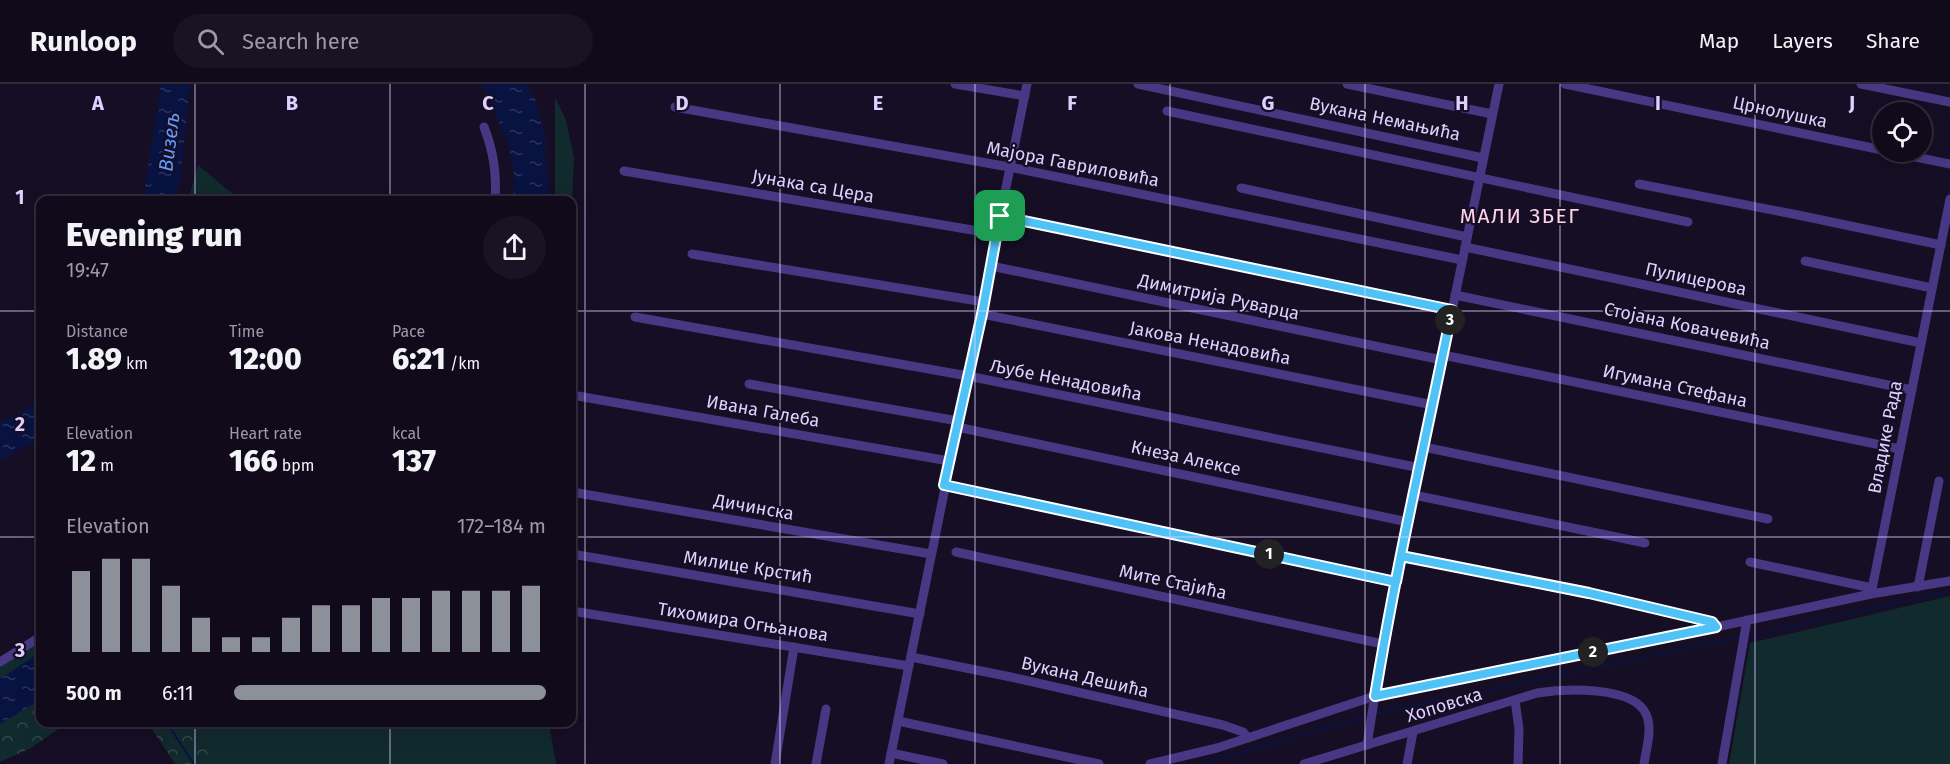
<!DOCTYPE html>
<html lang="en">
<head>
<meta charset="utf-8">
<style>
  :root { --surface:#100a1b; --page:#191324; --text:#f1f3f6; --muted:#9c9aa3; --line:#302b3a; --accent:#8c9099 }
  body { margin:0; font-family:"Fira Sans",sans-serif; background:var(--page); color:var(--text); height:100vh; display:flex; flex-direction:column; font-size:22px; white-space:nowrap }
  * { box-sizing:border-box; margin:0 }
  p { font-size:20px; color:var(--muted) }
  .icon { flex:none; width:33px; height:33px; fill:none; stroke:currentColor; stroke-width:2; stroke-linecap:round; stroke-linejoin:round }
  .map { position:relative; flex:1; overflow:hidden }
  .panel { position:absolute; left:36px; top:112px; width:540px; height:531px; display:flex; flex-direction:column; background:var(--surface); border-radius:12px; box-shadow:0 6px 24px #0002,0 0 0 2px var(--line) }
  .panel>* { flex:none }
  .fabs { position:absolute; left:1872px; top:18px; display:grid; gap:12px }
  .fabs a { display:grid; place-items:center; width:60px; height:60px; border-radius:50%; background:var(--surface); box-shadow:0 6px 24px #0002,0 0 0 2px var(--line); font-size:30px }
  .pin { position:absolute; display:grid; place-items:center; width:51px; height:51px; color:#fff; margin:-26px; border-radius:12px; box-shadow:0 3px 9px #0006 }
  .km { position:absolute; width:30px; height:30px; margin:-15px; border-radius:50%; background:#222; color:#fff; font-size:16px; line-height:30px; text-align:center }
  .round { display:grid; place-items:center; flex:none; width:63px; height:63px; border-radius:32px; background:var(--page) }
  .summary { display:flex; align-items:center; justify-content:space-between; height:102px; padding:0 30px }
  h1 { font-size:33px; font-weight:800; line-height:45px }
  .metrics { display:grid; grid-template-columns:repeat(3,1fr); gap:9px; height:102px; padding:6px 30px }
  .metrics div { display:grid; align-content:center }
  .metrics b { font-size:30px; font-weight:800 }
  .metrics small { font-size:16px; font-weight:400 }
  .metrics p { font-size:16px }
  .chart { height:168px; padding:12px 30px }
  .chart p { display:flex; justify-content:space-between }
  .chart svg { width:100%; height:108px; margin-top:6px; stroke:var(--accent); stroke-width:6 }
  ul { padding:0 30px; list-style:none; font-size:20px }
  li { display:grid; grid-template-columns:96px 72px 1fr; align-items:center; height:45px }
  li i { height:15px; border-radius:8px; background:var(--accent) }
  header { display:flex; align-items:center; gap:36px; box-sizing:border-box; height:84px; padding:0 30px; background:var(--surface); border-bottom:2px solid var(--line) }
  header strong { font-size:28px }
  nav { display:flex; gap:33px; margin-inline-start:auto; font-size:21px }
  .search { width:420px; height:54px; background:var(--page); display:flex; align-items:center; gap:15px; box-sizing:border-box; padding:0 21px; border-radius:33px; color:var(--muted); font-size:22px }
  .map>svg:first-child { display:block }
</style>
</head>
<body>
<header>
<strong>Runloop</strong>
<div class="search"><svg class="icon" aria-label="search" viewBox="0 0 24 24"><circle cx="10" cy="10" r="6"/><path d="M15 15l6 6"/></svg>Search here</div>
<nav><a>Map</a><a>Layers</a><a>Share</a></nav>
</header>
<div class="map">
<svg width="1950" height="680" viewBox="0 0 1950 680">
  <defs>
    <pattern id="forest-crowns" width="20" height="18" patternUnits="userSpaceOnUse" patternTransform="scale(1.5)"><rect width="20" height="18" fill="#112a2e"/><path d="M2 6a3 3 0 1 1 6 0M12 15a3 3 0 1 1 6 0" fill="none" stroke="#33484d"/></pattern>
    <pattern id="water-ripples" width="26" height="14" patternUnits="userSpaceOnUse" patternTransform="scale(1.5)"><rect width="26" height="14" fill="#091342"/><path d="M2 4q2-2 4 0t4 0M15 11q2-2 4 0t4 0" fill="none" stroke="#2c345e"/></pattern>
  </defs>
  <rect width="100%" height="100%" fill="#160e24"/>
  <!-- green -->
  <g fill="#112a2e">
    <path d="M555,13L566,36L574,74L572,118L555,117Z"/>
    <path d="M198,81L241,117H188Z"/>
    <path d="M1950,512V680H1729L1750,559Z"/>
    <path d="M190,639H549L556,680H215Z"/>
  </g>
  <!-- forest -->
  <g fill="url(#forest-crowns)">
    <path d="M40,553V639H67L31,664L0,678V578Z"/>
    <path d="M148,639H190L216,680H175Z"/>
  </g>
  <!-- water -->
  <g fill="url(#water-ripples)">
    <path d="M161,0H190L180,96L174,117H143Z"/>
    <path d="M481,0H525L535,15L546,56L545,69L550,117H513L514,88L508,58Z"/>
    <path d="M40,313V354L0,377V338L22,328Z"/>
    <path d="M40,568V616L0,640V595Z"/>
  </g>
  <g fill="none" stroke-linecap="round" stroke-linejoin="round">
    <!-- stream -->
    <g stroke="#091342" stroke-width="2">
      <path d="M1748,552L1950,507"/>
      <path d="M1375,630L1742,553"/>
      <path d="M167,639L194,680"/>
      <path d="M1199,680L1369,632"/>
    </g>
    <!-- minor -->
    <g stroke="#483884" stroke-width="9">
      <path d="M955,0L1025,12"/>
      <path d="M1138,0L1483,74"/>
      <path d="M1347,0L1492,30"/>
      <path d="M1565,0L1882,66"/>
      <path d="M1861,0L1950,18"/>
      <path d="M675,23L1009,83L1462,176"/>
      <path d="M1167,27L1688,138"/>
      <path d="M484,43C494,68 497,90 495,117"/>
      <path d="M1891,68L1950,80"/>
      <path d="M624,87L996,150"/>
      <path d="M1639,100L1798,131L1941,161"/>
      <path d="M1241,104L1467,153"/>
      <path d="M1000,132L1452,226"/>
      <path d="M1465,163L1921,259"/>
      <path d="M692,170L984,218"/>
      <path d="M1805,177L1932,204"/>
      <path d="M991,182L1442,276"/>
      <path d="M1455,211L1912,306"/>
      <path d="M982,230L1433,321"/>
      <path d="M635,233L968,292L1420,384"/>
      <path d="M1443,271L1900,365"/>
      <path d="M749,300L958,337"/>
      <path d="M572,311L949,377"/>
      <path d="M957,343L1408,438"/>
      <path d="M1424,363L1768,435"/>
      <path d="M944,401L1396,498"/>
      <path d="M572,408L931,470"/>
      <path d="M1414,411L1645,459"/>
      <path d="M956,468L1383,560"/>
      <path d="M572,470L920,530"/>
      <path d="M1401,472L1589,509L1709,537L1716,543"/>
      <path d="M1750,478L1872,504"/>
      <path d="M1918,503L1939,397"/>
      <path d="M1871,510L1950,115"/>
      <path d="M572,527L909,582"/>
      <path d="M911,573L1011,593L1223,641L1243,648L1248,654"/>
      <path d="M0,578L40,553"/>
      <path d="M1515,616L1519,645L1518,680"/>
      <path d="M898,637L1099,680"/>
      <path d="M1367,661L1383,560L1499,0"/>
      <path d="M891,669L943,680"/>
      <path d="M775,680L794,563"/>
      <path d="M816,680L826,625"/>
      <path d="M889,680L1027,0"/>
      <path d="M1150,680L1217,664L1375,612L1702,546L1871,510L1950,497"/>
      <path d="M1304,680L1537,609C1563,605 1633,601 1646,630C1653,645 1646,665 1644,680"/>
      <path d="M1407,680L1413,648"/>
      <path d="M1722,680L1747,536"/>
    </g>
  </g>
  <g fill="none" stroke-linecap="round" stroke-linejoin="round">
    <!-- route casing -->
    <g stroke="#fff" stroke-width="12">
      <path id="route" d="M1000,132L982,230L944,401L1396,498L1401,472L1589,509L1712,538L1716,543L1375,612C1396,483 1426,354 1452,226L1000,132"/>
    </g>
    <!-- route -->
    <use href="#route" stroke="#4fc3f7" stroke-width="8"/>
  </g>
  <!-- grid -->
  <path fill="none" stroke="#ded1ff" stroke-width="1.5" stroke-opacity="0.55" d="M195,0V117M390,0V117M585,0V680M780,0V680M975,0V680M1170,0V680M1365,0V680M1560,0V680M1755,0V680M0,227H40M572,227H1950M0,453H40M572,453H1950M195,639V680M390,639V680"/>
  <g text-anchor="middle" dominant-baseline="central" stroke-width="4.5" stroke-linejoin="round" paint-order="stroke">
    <!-- street labels -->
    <g font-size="18" fill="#ded1ff" stroke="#160e24">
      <text transform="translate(1780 28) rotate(12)">Црнолушка</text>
      <text transform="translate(1385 35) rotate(12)">Вукана Немањића</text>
      <text transform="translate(1073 80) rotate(11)">Мајора Гавриловића</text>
      <text transform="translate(813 102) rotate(10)">Јунака са Цера</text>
      <text transform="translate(1696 195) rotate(12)">Пулицерова</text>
      <text transform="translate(1219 213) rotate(12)">Димитрија Руварца</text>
      <text transform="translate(1687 242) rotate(12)">Стојана Ковачевића</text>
      <text transform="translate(1210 259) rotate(11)">Јакова Ненадовића</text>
      <text transform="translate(1066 296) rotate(11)">Љубе Ненадовића</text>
      <text transform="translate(1675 302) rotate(12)">Игумана Стефана</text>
      <text transform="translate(763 327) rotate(10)">Ивана Галеба</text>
      <text transform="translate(1885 353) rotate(-79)">Владике Рада</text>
      <text transform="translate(1186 374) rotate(12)">Кнеза Алексе</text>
      <text transform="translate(754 423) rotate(10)">Дичинска</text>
      <text transform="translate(748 483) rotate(9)">Милице Крстић</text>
      <text transform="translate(1173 498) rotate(12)">Мите Стајића</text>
      <text transform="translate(743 538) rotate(9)">Тихомира Огњанова</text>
      <text transform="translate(1085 593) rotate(13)">Вукана Дешића</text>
      <text transform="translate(1444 621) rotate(-17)">Хоповска</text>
    </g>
    <!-- water labels -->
    <g font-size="20" font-style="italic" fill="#5f98ff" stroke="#160e24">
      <text transform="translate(169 58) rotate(-83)">Визељ</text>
    </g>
    <!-- quarter labels -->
    <g font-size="21" letter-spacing="1.5" fill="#ffd3e7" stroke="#160e24">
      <text x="1520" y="132">МАЛИ ЗБЕГ</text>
    </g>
  </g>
  <g font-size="20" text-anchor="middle" font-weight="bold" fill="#ded1ff" stroke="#160e24" stroke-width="4.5" stroke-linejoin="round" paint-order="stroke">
    <text x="98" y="26">A</text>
    <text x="292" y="26">B</text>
    <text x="488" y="26">C</text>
    <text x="682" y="26">D</text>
    <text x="878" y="26">E</text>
    <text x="1072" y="26">F</text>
    <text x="1268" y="26">G</text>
    <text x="1462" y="26">H</text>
    <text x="1658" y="26">I</text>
    <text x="1852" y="26">J</text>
    <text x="20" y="120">1</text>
    <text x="20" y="347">2</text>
    <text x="20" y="573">3</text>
  </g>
</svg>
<div class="fabs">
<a><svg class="icon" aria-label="locate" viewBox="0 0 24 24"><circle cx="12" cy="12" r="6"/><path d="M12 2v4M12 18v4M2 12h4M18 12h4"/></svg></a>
</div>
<div class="pin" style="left:1000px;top:132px;background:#1e9e55"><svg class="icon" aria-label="arrive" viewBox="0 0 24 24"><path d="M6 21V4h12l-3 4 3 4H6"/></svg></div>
<b class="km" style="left:1269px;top:470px">1</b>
<b class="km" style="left:1593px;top:568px">2</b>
<b class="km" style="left:1450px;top:236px">3</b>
<section class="panel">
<div class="summary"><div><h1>Evening run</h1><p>19:47</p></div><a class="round"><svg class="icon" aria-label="share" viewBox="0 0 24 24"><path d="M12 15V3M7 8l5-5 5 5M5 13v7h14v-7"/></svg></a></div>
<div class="metrics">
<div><p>Distance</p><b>1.89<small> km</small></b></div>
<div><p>Time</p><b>12:00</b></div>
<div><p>Pace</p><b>6:21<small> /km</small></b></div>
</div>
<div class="metrics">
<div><p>Elevation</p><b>12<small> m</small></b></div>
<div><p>Heart rate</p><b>166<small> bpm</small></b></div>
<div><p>kcal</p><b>137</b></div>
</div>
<div class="chart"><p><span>Elevation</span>172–184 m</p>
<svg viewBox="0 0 160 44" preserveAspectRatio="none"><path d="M5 44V11M15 44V6M25 44V6M35 44V17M45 44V30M55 44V38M65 44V38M75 44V30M85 44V25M95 44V25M105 44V22M115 44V22M125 44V19M135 44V19M145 44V19M155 44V17"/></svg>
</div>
<ul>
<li><b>500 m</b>6:11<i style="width:100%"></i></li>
</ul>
</section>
</div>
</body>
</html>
